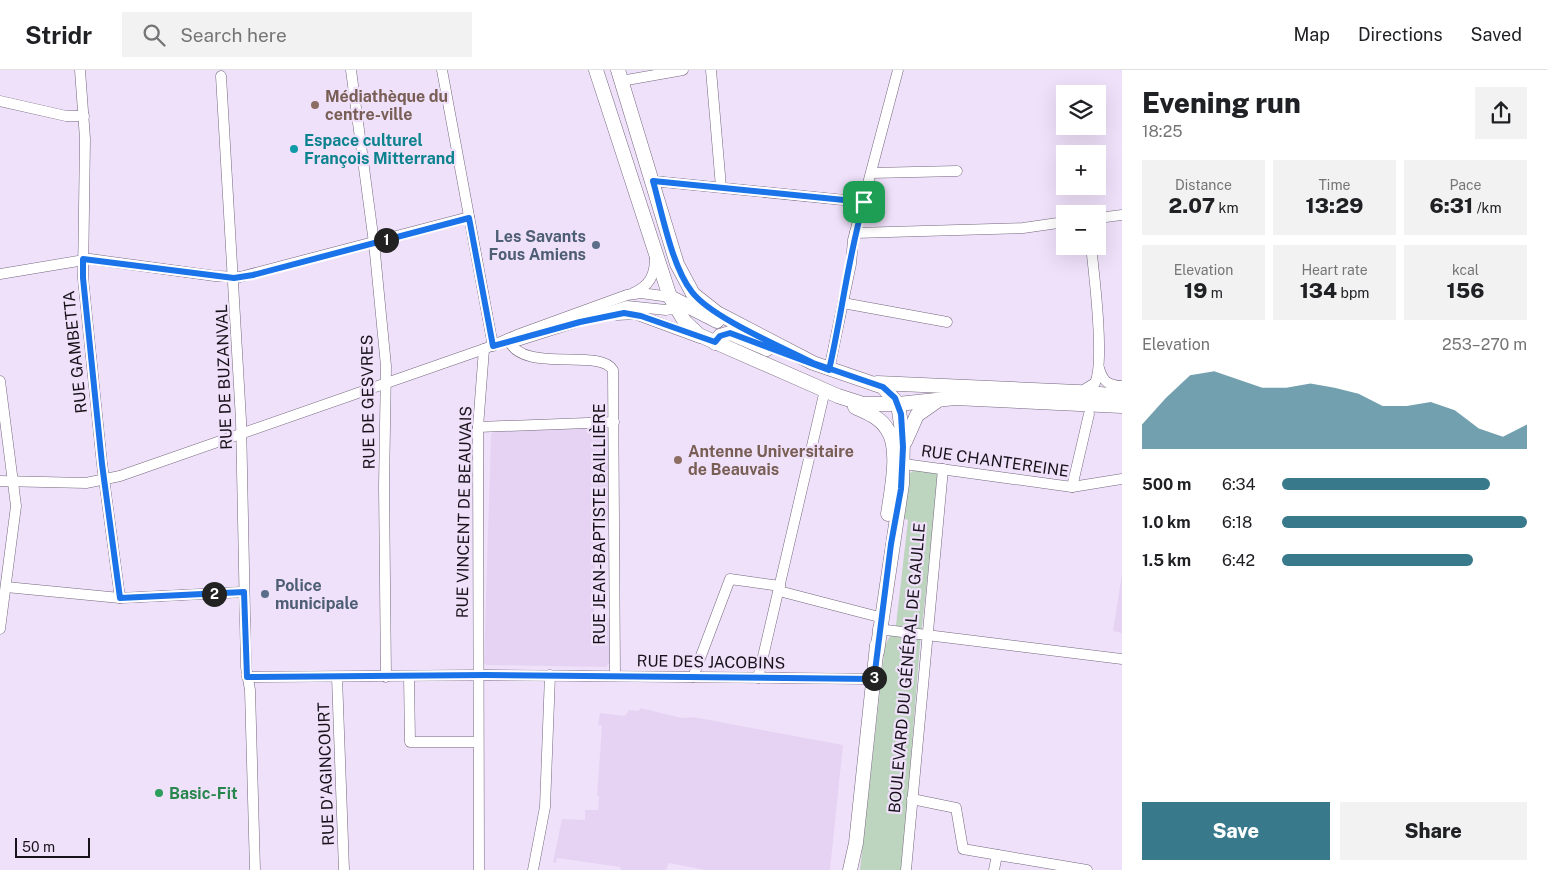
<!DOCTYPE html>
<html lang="en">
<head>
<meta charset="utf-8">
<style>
  :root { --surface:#fff; --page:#f2f2f2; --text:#202124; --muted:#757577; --line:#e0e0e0; --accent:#38798c }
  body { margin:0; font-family:"Public Sans",sans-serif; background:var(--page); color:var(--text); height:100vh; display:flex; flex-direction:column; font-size:19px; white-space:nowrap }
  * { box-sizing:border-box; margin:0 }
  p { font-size:16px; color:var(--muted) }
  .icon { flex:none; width:28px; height:28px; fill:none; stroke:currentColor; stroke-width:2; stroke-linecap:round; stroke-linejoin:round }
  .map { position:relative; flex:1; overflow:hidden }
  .panel { display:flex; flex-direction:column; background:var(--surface); width:425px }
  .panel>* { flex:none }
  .tools { position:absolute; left:1056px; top:15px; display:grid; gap:10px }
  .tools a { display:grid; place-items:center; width:50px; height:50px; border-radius:0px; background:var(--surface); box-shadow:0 5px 20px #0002; font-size:25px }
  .scale { position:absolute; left:15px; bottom:12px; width:75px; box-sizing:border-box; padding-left:5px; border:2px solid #18131b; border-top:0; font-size:14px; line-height:18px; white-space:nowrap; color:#18131b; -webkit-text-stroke:4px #f0e1fa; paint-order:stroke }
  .pin { position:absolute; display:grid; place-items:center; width:42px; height:42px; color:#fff; margin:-21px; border-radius:10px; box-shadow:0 2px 8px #0006 }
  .km { position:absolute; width:25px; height:25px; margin:-12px; border-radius:50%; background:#222; color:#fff; font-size:14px; line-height:25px; text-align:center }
  .round { display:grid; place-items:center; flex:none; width:52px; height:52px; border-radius:0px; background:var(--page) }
  .headline { display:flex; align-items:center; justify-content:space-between; height:85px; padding:0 20px }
  h1 { font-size:28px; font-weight:800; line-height:38px }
  .metrics { display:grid; grid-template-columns:repeat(3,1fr); gap:8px; height:85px; padding:5px 20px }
  .metrics div { display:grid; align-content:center; border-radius:0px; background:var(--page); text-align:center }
  .metrics b { font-size:21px; font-weight:800 }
  .metrics small { font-size:14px; font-weight:400 }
  .metrics p { font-size:14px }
  .chart { height:140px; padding:10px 20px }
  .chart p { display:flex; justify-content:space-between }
  .chart svg { width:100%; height:90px; margin-top:5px; fill:var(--accent); opacity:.7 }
  .button { display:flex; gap:10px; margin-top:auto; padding:10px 20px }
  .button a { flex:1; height:58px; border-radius:0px; background:var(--accent); color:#fff; font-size:20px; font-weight:800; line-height:58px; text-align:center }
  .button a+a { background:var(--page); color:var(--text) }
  ul { padding:0 20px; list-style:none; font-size:16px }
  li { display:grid; grid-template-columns:80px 60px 1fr; align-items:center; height:38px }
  li i { height:12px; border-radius:6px; background:var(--accent) }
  header { display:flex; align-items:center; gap:30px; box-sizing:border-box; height:70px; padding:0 25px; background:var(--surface); border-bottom:1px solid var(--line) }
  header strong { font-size:24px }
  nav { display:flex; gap:28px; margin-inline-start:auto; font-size:18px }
  .search { width:350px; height:45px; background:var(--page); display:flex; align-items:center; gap:12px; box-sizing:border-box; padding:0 18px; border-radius:0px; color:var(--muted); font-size:19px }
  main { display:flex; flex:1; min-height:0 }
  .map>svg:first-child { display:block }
</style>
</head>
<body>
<header>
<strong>Stridr</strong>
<div class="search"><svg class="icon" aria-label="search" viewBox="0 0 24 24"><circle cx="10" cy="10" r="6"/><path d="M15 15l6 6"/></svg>Search here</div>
<nav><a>Map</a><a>Directions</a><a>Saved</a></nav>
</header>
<main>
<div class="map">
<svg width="1122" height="800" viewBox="0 0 1122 800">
  <rect width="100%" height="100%" fill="#f0e1fa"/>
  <!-- built -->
  <g fill="#e6d3f3">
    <path d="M606,356L610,360V452H596L594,549H610V592L606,597L487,595L484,593L491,364L493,362Z"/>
    <path d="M1122,504V563L1113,561Z"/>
    <path d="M640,638L682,648L693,647L843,675L830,800H705L669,793L666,800H621L620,797L557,788L556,793L553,792L562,749L585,750V740H598L599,726H597L602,656L598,655L600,643L625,646L629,640L639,641Z"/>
  </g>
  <!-- green -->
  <path fill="#bdd5bf" d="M916,399L939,404L920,574L902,800H860L885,575L896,555L908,450L903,448L906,406Z"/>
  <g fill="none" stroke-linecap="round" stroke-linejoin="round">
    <!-- street casing -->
    <g stroke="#74677d" stroke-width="11">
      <g id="street">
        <path d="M80,0L85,69L83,208L102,394L120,528"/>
        <path d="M351,0L374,173L386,296L384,416L386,607"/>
        <path d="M442,0L493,276"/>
        <path d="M711,0L721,117"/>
        <path d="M221,6L241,350L246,597L250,620L255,800"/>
        <path d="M621,11L683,0"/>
        <path d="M0,31L66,46H84"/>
        <path d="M872,103L957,101"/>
        <path d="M653,111L864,132"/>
        <path d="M1098,148L1122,145"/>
        <path d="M855,163L1023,158L1065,152"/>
        <path d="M0,204L90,189L215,206L240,207L469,147"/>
        <path d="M633,223C649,216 655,206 655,188"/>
        <path d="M843,233L947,252"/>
        <path d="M617,245L635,244L700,268"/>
        <path d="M508,269C522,305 599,277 613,300L615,606"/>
        <path d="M514,272L627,236L666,240L675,238"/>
        <path d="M1099,298C1103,312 1108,315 1122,316"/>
        <path d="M829,300L851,194L853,170L898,0"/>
        <path d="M0,311L16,436L0,559"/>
        <path d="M1082,321L1095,313C1105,292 1094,203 1091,176"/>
        <path d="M478,357L614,352"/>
        <path d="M897,393L1072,417L1122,409"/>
        <path d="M0,411L86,413L120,406L484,279L517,265L627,225L641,223L670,227"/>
        <path d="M1072,417L1089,344"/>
        <path d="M6,517L120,528L244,522"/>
        <path d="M779,521L883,548"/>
        <path d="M878,559L1122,589"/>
        <path d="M409,606L410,672H477"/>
        <path d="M247,607L486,605L874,609"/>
        <path d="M337,607L344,800"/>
        <path d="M693,607L730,509L780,516"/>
        <path d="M758,608L825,320"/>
        <path d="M912,729L956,738L963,779L1087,800"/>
        <path d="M479,800L478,357L484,279"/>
        <path d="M533,800L545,737L550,605"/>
        <path d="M906,800L943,399"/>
        <path d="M994,800L997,785"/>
      </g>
    </g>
    <!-- secondary casing -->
    <g stroke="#74677d" stroke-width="15">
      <g id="secondary">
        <path d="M596,0L670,227L685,252L699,265L838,326L863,334H898L955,328L1122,336"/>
        <path d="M618,0L677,194L693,224L717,243L813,293L883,317L898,334L903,368L902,414L877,582"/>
        <path d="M670,227L717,251"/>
        <path d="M715,273L720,266L730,263L767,279"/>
        <path d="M877,313L1078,322L1122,326"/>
        <path d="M855,337C867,343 880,347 887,359C901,378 891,422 888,444"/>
        <path d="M905,372L917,345L937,331"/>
        <path d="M850,800L856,773L877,575"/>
      </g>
    </g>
    <!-- street -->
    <use href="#street" stroke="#fff" stroke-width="10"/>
    <!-- secondary -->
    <use href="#secondary" stroke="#fff" stroke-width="14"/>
  </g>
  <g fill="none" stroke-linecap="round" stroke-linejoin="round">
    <!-- route casing -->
    <g stroke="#fff" stroke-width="10">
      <path id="route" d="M864,132C848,187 842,244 829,300L730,263L720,266L715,272L641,246L624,243L580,252L493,276L469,148L253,205L234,208L83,189V208L102,394L120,528L244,522L247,607L486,605L874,609L891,474L901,419L903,377L901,344L895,328L883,317L813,293C782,277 712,248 692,222C672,197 662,143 653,111L864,132"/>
    </g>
    <!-- route -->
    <use href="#route" stroke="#1a73e8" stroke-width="6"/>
  </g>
  <!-- markers -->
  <g fill="#8d6e63" stroke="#f0e1fa" stroke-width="2">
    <circle cx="315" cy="35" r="5"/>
    <circle cx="678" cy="390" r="5"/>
  </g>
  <circle fill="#0f9aa8" stroke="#f0e1fa" stroke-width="2" cx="294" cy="79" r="5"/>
  <g fill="#5c6f8a" stroke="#f0e1fa" stroke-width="2">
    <circle cx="596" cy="175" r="5"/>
    <circle cx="265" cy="524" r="5"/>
  </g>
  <circle fill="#2e9e5b" stroke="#f0e1fa" stroke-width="2" cx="159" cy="723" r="5"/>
  <g text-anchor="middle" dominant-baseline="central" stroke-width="4.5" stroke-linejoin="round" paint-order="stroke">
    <!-- education labels -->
    <g font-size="16" font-weight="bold" fill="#785e54" stroke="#f0e1fa" text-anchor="start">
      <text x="325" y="26">Médiathèque du<tspan x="325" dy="18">centre-ville</tspan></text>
      <text x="688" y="381">Antenne Universitaire<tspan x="688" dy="18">de Beauvais</tspan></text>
    </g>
    <!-- culture labels -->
    <g font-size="16" font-weight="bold" fill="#0d838f" stroke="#f0e1fa" text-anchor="start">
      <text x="304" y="70">Espace culturel<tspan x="304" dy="18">François Mitterrand</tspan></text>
    </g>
    <!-- service labels -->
    <g font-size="16" font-weight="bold" fill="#4e5e75" stroke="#f0e1fa" text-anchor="end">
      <text x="586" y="166">Les Savants<tspan x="586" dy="18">Fous Amiens</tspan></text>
      <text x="275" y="515" text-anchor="start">Police<tspan x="275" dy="18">municipale</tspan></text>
    </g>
    <!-- street labels -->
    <g font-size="16" fill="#18131b" stroke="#f0e1fa">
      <text transform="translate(75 282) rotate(-96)">RUE GAMBETTA</text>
      <text transform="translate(224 307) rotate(-92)">RUE DE BUZANVAL</text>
      <text transform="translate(368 332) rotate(-91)">RUE DE GESVRES</text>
      <text transform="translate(995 391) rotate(8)">RUE CHANTEREINE</text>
      <text transform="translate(464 442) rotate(-89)">RUE VINCENT DE BEAUVAIS</text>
      <text transform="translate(599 454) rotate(-90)">RUE JEAN-BAPTISTE BAILLIÈRE</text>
      <text transform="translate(711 592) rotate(1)">RUE DES JACOBINS</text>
      <text transform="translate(907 598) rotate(-85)">BOULEVARD DU GÉNÉRAL DE GAULLE</text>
      <text transform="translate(326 704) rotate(-92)">RUE D'AGINCOURT</text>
    </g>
    <!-- leisure labels -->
    <g font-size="16" font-weight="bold" fill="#27864d" stroke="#f0e1fa" text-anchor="start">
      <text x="169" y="723">Basic-Fit</text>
    </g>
  </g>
</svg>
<div class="tools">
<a><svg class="icon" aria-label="layers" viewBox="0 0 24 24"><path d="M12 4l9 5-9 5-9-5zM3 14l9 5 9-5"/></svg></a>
<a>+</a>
<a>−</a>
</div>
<div class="scale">50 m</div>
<div class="pin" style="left:864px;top:132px;background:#1e9e55"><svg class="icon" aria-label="arrive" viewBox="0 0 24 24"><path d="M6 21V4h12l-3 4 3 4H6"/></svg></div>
<b class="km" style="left:386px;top:170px">1</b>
<b class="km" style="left:214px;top:524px">2</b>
<b class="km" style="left:874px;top:608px">3</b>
</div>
<section class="panel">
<div class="headline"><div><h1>Evening run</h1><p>18:25</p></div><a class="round"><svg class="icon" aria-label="share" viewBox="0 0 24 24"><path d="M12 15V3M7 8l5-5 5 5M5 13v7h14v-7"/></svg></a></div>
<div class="metrics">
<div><p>Distance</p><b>2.07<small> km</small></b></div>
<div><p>Time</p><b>13:29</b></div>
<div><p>Pace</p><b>6:31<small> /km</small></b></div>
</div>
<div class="metrics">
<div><p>Elevation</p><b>19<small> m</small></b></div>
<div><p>Heart rate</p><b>134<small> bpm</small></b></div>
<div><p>kcal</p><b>156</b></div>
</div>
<div class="chart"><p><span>Elevation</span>253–270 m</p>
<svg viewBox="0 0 160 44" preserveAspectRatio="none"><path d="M0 44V32L10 19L20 8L30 6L40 10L50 14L60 14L70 12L80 14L90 17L100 23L110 23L120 21L130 25L140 34L150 38L160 32V44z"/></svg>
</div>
<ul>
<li><b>500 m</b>6:34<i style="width:85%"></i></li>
<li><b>1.0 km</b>6:18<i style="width:100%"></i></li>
<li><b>1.5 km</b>6:42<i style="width:78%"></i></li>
</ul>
<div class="button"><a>Save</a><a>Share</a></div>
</section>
</main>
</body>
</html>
